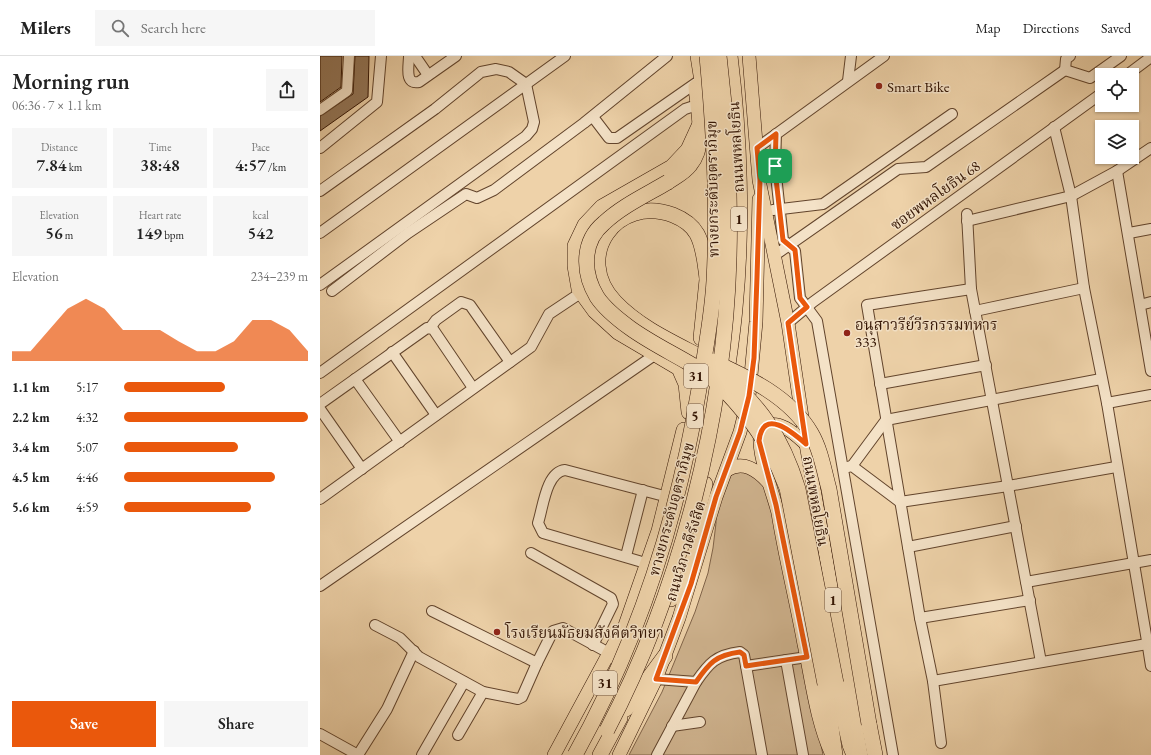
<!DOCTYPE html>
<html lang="en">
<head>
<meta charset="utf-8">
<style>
  :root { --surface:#fff; --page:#f6f6f6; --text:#222; --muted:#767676; --line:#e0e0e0; --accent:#ea580c }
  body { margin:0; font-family:"EB Garamond","Noto Serif Thai",serif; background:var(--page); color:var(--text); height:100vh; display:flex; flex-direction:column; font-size:15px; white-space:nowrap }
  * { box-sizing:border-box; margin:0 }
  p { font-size:13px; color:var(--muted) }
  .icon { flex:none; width:22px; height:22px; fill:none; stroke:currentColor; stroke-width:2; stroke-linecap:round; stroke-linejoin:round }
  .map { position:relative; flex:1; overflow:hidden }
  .drawer { display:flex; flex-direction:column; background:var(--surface); width:320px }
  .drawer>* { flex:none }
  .controls { position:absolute; left:775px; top:12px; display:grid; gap:8px }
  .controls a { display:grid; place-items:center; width:44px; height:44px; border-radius:0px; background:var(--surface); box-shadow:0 1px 3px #0004; font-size:20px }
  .pin { position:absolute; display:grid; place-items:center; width:34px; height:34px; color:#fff; margin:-17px; border-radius:8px; box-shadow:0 2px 6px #0006 }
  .round { display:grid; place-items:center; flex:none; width:42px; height:42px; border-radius:0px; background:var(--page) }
  .headline { display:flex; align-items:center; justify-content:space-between; height:68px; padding:0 12px }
  h1 { font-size:22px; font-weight:600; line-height:30px }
  .figures { display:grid; grid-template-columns:repeat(3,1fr); gap:6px; height:68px; padding:4px 12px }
  .figures div { display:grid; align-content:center; border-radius:0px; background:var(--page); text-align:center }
  .figures b { font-size:17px; font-weight:600 }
  .figures small { font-size:11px; font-weight:400 }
  .figures p { font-size:11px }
  .chart { height:112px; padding:8px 12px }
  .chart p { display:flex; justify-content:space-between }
  .chart svg { width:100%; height:72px; margin-top:4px; fill:var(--accent); opacity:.7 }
  .action { display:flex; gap:8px; margin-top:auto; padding:8px 12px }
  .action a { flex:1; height:46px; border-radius:0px; background:var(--accent); color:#fff; font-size:16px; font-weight:600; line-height:46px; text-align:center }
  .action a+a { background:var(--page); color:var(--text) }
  ul { padding:0 12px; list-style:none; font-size:13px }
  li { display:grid; grid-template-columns:64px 48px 1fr; align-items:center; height:30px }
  li i { height:10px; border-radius:5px; background:var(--accent) }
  header { display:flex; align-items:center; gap:24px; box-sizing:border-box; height:56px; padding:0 20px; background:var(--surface); border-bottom:1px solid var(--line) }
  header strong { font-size:19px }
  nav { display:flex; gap:22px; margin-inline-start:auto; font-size:14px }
  .search { width:280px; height:36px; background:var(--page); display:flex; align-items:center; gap:10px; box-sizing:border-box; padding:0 14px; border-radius:0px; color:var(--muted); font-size:15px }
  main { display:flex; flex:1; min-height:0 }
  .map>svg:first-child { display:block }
</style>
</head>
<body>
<header>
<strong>Milers</strong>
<div class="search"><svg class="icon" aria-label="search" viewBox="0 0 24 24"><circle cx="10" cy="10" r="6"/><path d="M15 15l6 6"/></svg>Search here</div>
<nav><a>Map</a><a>Directions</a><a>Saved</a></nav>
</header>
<main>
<section class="drawer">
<div class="headline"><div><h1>Morning run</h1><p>06:36 · 7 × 1.1 km</p></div><a class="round"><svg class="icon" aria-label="share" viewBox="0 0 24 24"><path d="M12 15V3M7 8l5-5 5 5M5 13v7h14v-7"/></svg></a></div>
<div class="figures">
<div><p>Distance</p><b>7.84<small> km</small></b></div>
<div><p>Time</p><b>38:48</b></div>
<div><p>Pace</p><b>4:57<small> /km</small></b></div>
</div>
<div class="figures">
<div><p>Elevation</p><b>56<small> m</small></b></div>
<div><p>Heart rate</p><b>149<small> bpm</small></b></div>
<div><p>kcal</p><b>542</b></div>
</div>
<div class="chart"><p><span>Elevation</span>234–239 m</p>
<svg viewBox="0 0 160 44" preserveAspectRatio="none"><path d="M0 44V38L10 38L20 25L30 12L40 6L50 12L60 25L70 25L80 25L90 32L100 38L110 38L120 32L130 19L140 19L150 25L160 38V44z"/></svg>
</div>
<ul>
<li><b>1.1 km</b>5:17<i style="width:55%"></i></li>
<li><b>2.2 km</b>4:32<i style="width:100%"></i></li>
<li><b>3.4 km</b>5:07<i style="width:62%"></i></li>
<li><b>4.5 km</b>4:46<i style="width:82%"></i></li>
<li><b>5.6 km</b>4:59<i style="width:69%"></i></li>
</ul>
<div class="action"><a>Save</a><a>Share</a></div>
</section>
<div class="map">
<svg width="831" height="699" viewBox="0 0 831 699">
  <rect width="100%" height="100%" fill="#eed2a9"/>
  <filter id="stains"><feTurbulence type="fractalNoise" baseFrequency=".005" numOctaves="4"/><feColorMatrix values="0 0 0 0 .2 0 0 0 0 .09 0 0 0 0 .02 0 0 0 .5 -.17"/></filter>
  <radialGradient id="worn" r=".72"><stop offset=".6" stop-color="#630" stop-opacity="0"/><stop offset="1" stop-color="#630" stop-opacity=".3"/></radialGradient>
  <!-- green -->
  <path fill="#ceb28d" stroke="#806348" d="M415,412L437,415L451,434L503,699H309L342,636L375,556L388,517L393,492L396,467V441Z"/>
  <!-- building -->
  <g fill="#947759" stroke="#331403">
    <path d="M0,0H22L21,31L0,46Z"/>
    <path d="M35,0H49L48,41L0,75V60L33,38Z"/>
  </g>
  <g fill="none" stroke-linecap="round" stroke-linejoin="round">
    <!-- minor casing -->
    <g stroke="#62442c" stroke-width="12">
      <g id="minor">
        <path d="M89,0C89,10 84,29 99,26L136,0"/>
        <path d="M95,0L108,19"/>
        <path d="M745,14L770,22L801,0"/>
        <path d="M745,14L746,3L750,0"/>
        <path d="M807,19L831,1"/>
        <path d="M528,25L531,0"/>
        <path d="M0,54L27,35L29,0"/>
        <path d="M273,61L289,82H297L376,27"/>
        <path d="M734,71L751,140L764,232L787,347L828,591"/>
        <path d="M456,78L455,110L463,184L475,195L480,242L497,265L573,699"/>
        <path d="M0,92L57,46L61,0"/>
        <path d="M437,92L564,0"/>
        <path d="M797,115L831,315"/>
        <path d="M0,135L115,53L161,16L176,13L189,16L206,28L214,66L212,73L206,80L0,229"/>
        <path d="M453,154L503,148L632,58"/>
        <path d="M647,158L651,233L721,606"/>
        <path d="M647,165L751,140L797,115L831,92"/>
        <path d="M0,177L245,0"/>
        <path d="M809,177L831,173"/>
        <path d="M455,199L578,113L606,111L745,14"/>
        <path d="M12,235L88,177L146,138L157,142L174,134L264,67L347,0"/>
        <path d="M820,249L831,246"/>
        <path d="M655,255L764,232"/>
        <path d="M468,267L493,246L782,37"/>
        <path d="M110,272L116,264L141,246L150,249L190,306"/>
        <path d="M72,296L116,359"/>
        <path d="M0,317L365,53L377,49"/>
        <path d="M35,323L80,386"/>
        <path d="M560,328L666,309"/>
        <path d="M787,347L831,339"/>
        <path d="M0,348L107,272L113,273L153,332"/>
        <path d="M0,353L42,413"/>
        <path d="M532,410L566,364L781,323"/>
        <path d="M523,412L532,410L580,446L688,430L796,411"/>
        <path d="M0,443L211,291L229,258L262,236"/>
        <path d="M588,491L696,470"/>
        <path d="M211,497L291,542L293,548L273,589"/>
        <path d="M306,500L323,434"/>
        <path d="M329,508L223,477L218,467C223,452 226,416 245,414L348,441"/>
        <path d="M706,526L831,504"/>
        <path d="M0,530L336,298"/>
        <path d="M112,555L217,607L233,575L243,572L289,597"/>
        <path d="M600,562L710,544"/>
        <path d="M55,569L80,582L99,601L163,636L198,643L202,641L217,607"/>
        <path d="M831,591H828L831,610"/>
        <path d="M466,604L483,699"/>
        <path d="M426,610L442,699"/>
        <path d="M336,623L376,626C389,607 396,599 420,596L424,599L426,610L487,601"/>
        <path d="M613,625L827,588"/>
        <path d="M352,670L380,666"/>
        <path d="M0,678L38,699L67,653L94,595"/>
        <path d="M138,679L163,636"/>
        <path d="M621,687L613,625L600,562L547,249L651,233"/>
        <path d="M102,699L144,626"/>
        <path d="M337,699L376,626"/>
      </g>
    </g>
    <!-- major casing -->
    <g stroke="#331403" stroke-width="14">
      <g id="major">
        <path d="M429,0L439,124L468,267L486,388L541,699"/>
        <path d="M486,388C476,379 459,362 444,371C430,380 455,442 458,457C465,501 476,544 484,588C492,625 496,664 512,699"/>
        <path d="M407,414C423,404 437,414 448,426"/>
        <path d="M234,699L296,584"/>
        <path d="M299,699L336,623L359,562L396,441L420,376L429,340L436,266L439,143"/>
      </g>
    </g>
    <!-- highway casing -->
    <g stroke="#331403" stroke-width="16">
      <g id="highway">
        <path d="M378,0L385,44"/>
        <path d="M348,126C355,121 364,117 370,109C387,89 378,55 376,31"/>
        <path d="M381,282L388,214"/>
        <path d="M377,299C348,284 318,270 295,246C252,200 297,138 353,159C363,163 372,169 377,178C384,191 385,208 387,222"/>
        <path d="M406,324C409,300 413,276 415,252C423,171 420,80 410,0"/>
        <path d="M369,356L366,328L359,312L298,276L275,255L259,233L255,210V190L265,169L282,151L352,111L368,94L379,70"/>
        <path d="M351,543L363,511L385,428"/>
        <path d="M295,601L339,475L364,374"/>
        <path d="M516,627L530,689L534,699"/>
        <path d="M505,628L515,699"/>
        <path d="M306,653L345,600"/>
        <path d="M549,668L555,699"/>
        <path d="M280,699L300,662"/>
      </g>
    </g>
    <!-- minor -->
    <use href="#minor" stroke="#f4e2c7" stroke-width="10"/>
    <!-- major -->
    <use href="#major" stroke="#eed2a9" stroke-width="13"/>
    <!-- highway -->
    <use href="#highway" stroke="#eed2a9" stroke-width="15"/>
    <!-- highway-bridge casing -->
    <g stroke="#331403" stroke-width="16" stroke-linecap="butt">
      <g id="highway-bridge">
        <path d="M348,126C326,139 302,150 284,167C261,186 263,218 277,241C285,253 299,264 310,272C328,285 348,295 367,306C374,310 382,314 388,319C424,350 450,387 467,432L505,628"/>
        <path d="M392,305C429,322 470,341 491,377C501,394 504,415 509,433L549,668"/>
        <path d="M397,314C440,348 462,381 478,433L516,627"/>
        <path d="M287,674C360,535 405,359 409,202C411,134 407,67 399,0"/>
        <path d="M255,699C318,586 358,460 379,333C385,297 392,261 394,225C398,151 394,74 387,0"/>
      </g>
    </g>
    <!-- highway-bridge -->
    <use href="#highway-bridge" stroke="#eed2a9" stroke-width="15"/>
  </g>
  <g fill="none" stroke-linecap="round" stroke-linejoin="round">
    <!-- route casing -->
    <g stroke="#fff" stroke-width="8">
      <path id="route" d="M456,78L455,114L463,184L475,194L480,242L487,251L468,267L486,388C472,376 443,351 439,385L456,449L487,601L426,610L424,599L420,596C396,599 389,607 376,626L336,623L371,528L396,441L420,376L429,340L434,302L437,221L440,124L437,92Z"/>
    </g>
    <!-- route -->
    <use href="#route" stroke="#ea580c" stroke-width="5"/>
  </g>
  <!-- markers -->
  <g fill="#8f2418" stroke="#f4e2c7" stroke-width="1.5">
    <circle cx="559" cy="30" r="4"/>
    <circle cx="527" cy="277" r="4"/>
    <circle cx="177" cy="576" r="4"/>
  </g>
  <g text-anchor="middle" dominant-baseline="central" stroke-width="3" stroke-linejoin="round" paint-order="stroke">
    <!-- shield labels -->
    <g fill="#f4e2c7" stroke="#6d523e" stroke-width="1">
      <rect x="411" y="151" width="16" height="24" rx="3"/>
      <rect x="364" y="308" width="24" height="24" rx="3"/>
      <rect x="367" y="348" width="16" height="24" rx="3"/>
      <rect x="505" y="532" width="16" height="24" rx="3"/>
      <rect x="273" y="615" width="24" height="24" rx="3"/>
    </g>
    <g font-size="14" font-weight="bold" fill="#331403">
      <text x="419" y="163">1</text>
      <text x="376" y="320">31</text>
      <text x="375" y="360">5</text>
      <text x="513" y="544">1</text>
      <text x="285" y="627">31</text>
    </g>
    <!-- poi labels -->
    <g font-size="15" fill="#331403" stroke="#f4e2c7" text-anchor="start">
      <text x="567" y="30">Smart Bike</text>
      <text x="535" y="268">อนุสาวรีย์วีรกรรมทหาร<tspan x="535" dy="17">333</tspan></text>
      <text x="185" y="576">โรงเรียนมัธยมสังคีตวิทยา</text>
    </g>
    <!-- street labels -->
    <g font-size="15" fill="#331403" stroke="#f4e2c7">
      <text transform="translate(416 91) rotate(-93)">ถนนพหลโยธิน</text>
      <text transform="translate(392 133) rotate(-91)">ทางยกระดับอุตราภิมุข</text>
      <text transform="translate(615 139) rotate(-36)">ซอยพหลโยธิน 68</text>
      <text transform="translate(496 445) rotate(80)">ถนนพหลโยธิน</text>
      <text transform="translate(351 453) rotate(-75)">ทางยกระดับอุตราภิมุข</text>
      <text transform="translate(365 495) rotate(-73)">ถนนวิภาวดีรังสิต</text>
    </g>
  </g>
  <rect width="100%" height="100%" filter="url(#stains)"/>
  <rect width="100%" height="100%" fill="url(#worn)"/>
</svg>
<div class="controls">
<a><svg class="icon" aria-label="locate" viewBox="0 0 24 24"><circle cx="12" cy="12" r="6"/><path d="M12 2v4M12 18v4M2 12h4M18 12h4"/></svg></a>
<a><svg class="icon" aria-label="layers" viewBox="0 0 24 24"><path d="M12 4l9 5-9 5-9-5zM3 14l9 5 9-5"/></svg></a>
</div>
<div class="pin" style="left:455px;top:110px;background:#1e9e55"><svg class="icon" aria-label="arrive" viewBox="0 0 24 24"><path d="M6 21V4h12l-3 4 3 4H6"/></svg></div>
</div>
</main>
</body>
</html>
